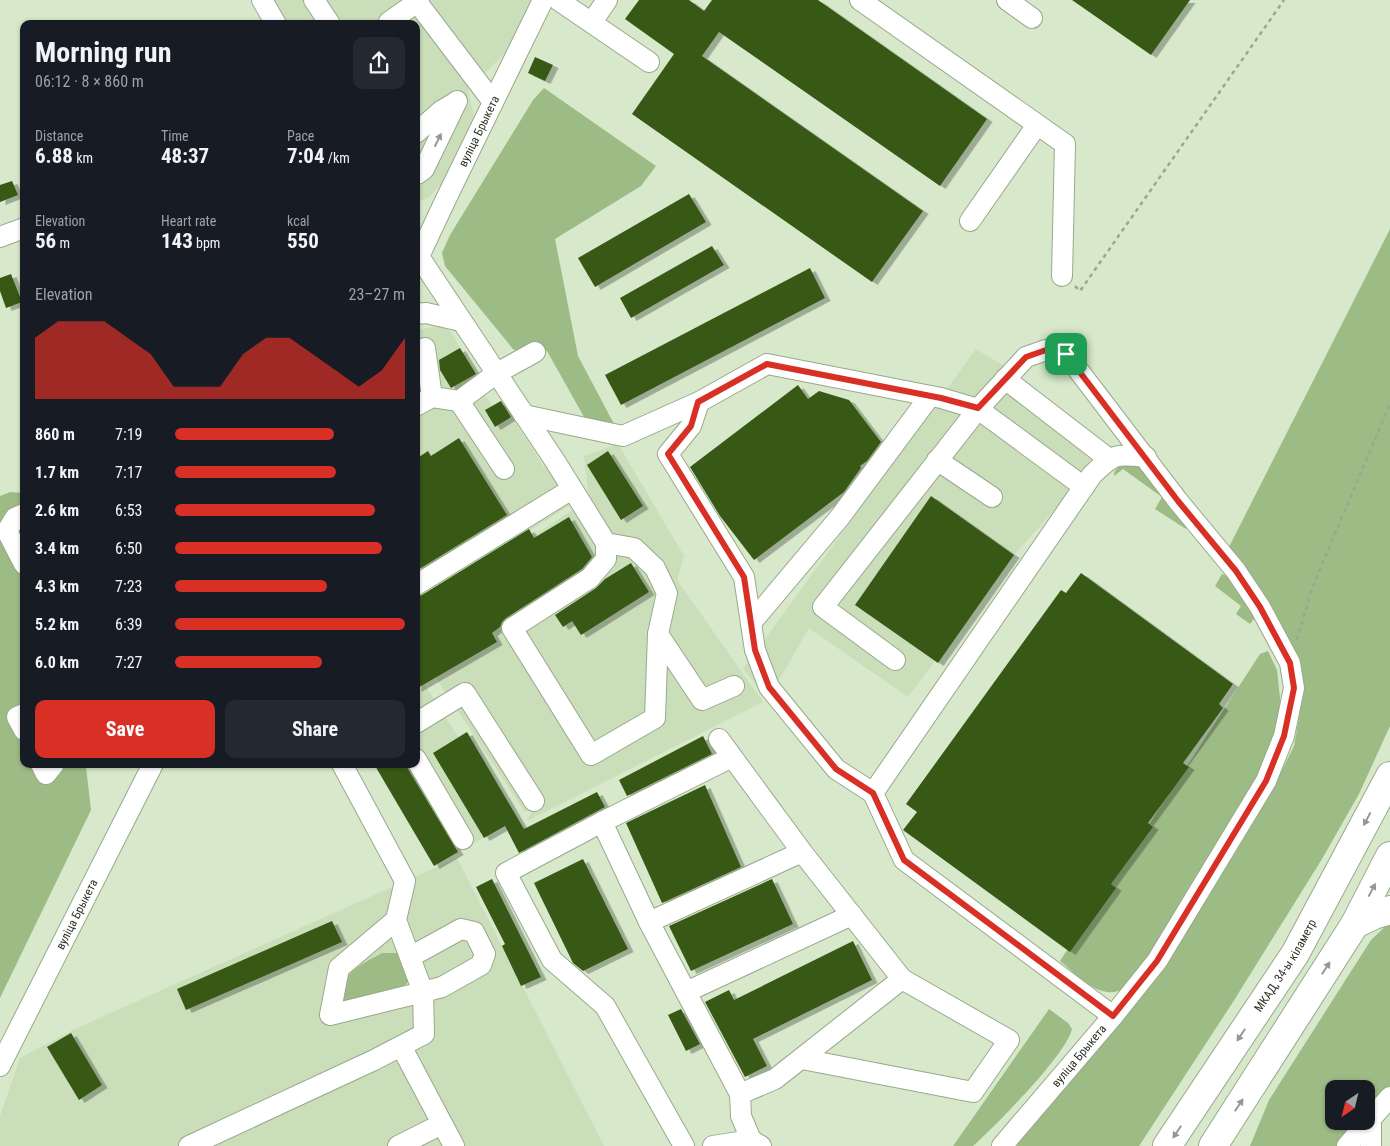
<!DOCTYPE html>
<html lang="en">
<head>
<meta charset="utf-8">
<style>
  :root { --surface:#171b24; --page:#242831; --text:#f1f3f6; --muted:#9ea1a6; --accent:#d93025 }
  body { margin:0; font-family:"Roboto Condensed",sans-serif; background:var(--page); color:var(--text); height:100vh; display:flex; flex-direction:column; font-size:19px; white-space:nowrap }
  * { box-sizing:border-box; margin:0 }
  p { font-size:16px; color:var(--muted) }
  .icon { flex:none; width:28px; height:28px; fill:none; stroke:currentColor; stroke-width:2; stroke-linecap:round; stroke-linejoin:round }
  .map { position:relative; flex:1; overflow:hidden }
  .sheet { position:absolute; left:20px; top:20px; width:400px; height:748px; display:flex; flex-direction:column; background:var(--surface); border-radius:10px; box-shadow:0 1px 4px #0004 }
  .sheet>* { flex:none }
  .needle { width:32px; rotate:215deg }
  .buttons { position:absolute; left:1325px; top:1080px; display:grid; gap:10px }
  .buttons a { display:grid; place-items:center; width:50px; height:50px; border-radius:10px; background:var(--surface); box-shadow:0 1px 4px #0004; font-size:25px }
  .pin { position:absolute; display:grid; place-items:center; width:42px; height:42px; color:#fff; margin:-21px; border-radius:10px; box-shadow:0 2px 8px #0006 }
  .round { display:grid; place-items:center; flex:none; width:52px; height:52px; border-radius:10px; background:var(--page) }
  .headline { display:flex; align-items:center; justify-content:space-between; height:85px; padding:0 15px }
  h1 { font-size:28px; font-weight:700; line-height:38px }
  .stats { display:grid; grid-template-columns:repeat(3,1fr); gap:8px; height:85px; padding:5px 15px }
  .stats div { display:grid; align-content:center }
  .stats b { font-size:21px; font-weight:700 }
  .stats small { font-size:14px; font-weight:400 }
  .stats p { font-size:14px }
  .chart { height:140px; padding:10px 15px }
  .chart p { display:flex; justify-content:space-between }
  .chart svg { width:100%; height:90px; margin-top:5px; fill:var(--accent); opacity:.7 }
  .button { display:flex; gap:10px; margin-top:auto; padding:10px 15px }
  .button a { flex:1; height:58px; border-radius:10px; background:var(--accent); color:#fff; font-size:20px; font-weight:700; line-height:58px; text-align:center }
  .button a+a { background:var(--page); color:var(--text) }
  ul { padding:0 15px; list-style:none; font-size:16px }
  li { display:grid; grid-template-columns:80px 60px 1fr; align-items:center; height:38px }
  li i { height:12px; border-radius:6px; background:var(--accent) }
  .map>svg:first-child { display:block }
</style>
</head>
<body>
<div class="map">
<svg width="1390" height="1146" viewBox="0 0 1390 1146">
  <defs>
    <filter id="shadow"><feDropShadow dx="5.5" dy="3" stdDeviation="0" flood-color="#0004"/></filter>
  </defs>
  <rect width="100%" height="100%" fill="#d7e9ca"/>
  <!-- built -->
  <g fill="#cadeb9">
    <path d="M273,0H532L508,50L468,90L474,116L441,184L429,197L416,202V24H288Z"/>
    <path d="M440,326L451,332L460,348L476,374L474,376L492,406L501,400L544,467L555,461L579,500L416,601V330Z"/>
    <path d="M976,349L1006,367L1101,445L1057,507L1014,555L908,697L809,628L768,699L743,669Z"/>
    <path d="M618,444L684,556L677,580L763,702L527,821L538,799L525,812L416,648V613L589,499L584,456Z"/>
    <path d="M416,671L512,821L434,866L374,764H416Z"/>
    <path d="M457,858L604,1146H0V1116L20,1058L75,1029Z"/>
  </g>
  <!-- green -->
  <g fill="#9dbb85">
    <path d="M544,88L656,166L641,186L555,239L578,356L614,424L593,433L547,351L529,358L513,349L445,266L442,253L450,235L533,100Z"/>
    <path d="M1390,229V726L1359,794L1322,859L1233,1002L1139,1146H1014L1161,969L1219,878L1269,796L1294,746L1301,706L1300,664L1228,549Z"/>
    <path d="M1143,464L1190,522L1186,529L1155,509L1162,497L1123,469L1114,476C1114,462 1133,465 1143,464Z"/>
    <path d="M10,492L24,493V764H88L86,767L91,810L0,998V496Z"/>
    <path d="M1222,574L1227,576L1254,614V619L1250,624L1236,614L1241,606L1215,586Z"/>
    <path d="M1268,651L1277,670L1280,698L1279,734L1257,785L1132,983C1127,986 1123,990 1118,991C1097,998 1075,973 1060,961L1260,654Z"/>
    <path d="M1390,922V1089L1366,1115V1089H1334V1121H1361L1338,1146H1250L1269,1100L1371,940Z"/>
    <path d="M382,953H398L410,980L403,987L340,1003C344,970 356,968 382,953Z"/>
    <path d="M1049,1009L1068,1023L1072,1029C1066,1055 995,1126 973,1146H953Z"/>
  </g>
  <!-- building -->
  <g fill="#395819" filter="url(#shadow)">
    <path d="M639,0H689L704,11L712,0H818L987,119L940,186L719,32L702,56L923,211L872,282L632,114L674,54L625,19Z"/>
    <path d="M1072,0H1190L1151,55Z"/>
    <path d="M535,57L553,65L545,81L528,73Z"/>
    <path d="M12,181L18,195L0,202V185Z"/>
    <path d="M689,194L706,222L595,287L578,258Z"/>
    <path d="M712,246L724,265L631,318L620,298Z"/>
    <path d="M810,268L825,298L621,405L605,375Z"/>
    <path d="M11,274L22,302L6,308L0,291V278Z"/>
    <path d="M460,348L476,374L451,388L440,370L439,360Z"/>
    <path d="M798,385L808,399L819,391L849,400L881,442L867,461L860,466L861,468L844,492L754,560L720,516L690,467Z"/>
    <path d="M501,401L511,417L495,427L485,410Z"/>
    <path d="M459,438L507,515L416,571V459L428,451L431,456Z"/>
    <path d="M608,451L643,506L621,520L587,465Z"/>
    <path d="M931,496L1014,555L938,663L855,605Z"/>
    <path d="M569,517L592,557L582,569L506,618L502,622L500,627L492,633L497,642L416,689V597L422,595L529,529L534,538Z"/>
    <path d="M631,563L649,592L581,635L572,621L563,627L555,615L596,588L605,579Z"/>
    <path d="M1081,573L1233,684L1219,704L1223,708L1183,763L1189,767L1148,823L1153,827L1111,884L1116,888L1070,952L903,830L917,812L906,804L1061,590L1066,593Z"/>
    <path d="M467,732L524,829L597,792L605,807L519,853L505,826L484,838L433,753Z"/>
    <path d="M703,736L712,754L627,796L619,780Z"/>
    <path d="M374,764H405L458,852L434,866Z"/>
    <path d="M705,785L741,867L662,903L626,823Z"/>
    <path d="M583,859L628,949L583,971L573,963L534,883Z"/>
    <path d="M492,879L541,977L521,986L502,946L505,944L476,887Z"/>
    <path d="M772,879L793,924L691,971L669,926Z"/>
    <path d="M332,921L342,942L186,1010L177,989Z"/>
    <path d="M853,941L872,980L753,1039L767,1066L745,1077L705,1002L729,990L734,1000Z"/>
    <path d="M681,1009L700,1044L686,1051L668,1015Z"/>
    <path d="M71,1033L102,1085L79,1100L47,1047Z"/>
  </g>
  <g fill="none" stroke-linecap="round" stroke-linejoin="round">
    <!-- minor casing -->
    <g stroke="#98a98c" stroke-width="22">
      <g id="minor">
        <path d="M262,0L276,24"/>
        <path d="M314,0L330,24"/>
        <path d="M419,0L417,2L493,102"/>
        <path d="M558,0L649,62"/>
        <path d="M860,0L1065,144L1062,276"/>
        <path d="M1007,0L1032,18"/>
        <path d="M592,22L607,0"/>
        <path d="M389,24V22L417,2L413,0"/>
        <path d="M416,133L441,111L456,102"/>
        <path d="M416,172L417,174L424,169L457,101"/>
        <path d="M970,221L1037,125"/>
        <path d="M0,237L24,228"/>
        <path d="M416,252L555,461L606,543L634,548L655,568L667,593L658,634L702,700L734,686"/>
        <path id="s1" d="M416,263L445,201L543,0"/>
        <path d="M416,314L426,313L461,321"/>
        <path d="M425,348L432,397"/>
        <path d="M1005,379L1109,459"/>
        <path d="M459,401L504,469"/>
        <path d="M699,402L691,426L668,454L744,577L755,650L769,687L836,769L873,793"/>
        <path d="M416,406L432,397L459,401L497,373L535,352"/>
        <path d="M524,415L623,436L699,402L767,364L941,398L978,409L1084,487"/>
        <path d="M937,460L992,497"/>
        <path d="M24,514L15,518L7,531L24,564"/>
        <path d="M606,543V559L590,578L512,628L591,755L655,718L658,634"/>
        <path d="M416,585L572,489"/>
        <path d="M751,623L840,517L930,396"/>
        <path d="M895,660L823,607L978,409L1026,357L1046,350L1066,354L1178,501L1236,571L1260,607L1290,663L1294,688L1284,736L1266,781L1157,961L1113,1016L1002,1146"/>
        <path d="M24,714L17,717L24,730"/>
        <path d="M416,723L465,693L534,801"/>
        <path d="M719,739L802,852L902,979L775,1079L740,1094L741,1116L751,1140L761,1146"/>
        <path d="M416,759L463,839"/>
        <path d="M41,764L46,774L54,764"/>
        <path d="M342,764L405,881L396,920L339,968L330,1015L423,992L396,920"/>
        <path d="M602,822L732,757"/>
        <path d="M649,922L802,852"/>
        <path d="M686,992L740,1094"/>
        <path d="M1113,1016L904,860L873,793L1092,475C1115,453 1115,454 1146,457"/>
        <path d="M401,1046L454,1146"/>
        <path d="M802,1059L973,1092L1009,1040L902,979"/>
        <path id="s2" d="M0,1066L153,764"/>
        <path d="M1371,1117V1146"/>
        <path d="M189,1146L372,1061L424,1034L423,992L442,987L481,965L485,954L474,932L461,929L410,957"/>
        <path d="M398,1146L442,1124"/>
        <path d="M684,1146L605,1006L552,960L506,873L602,822L649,922L686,992L852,915"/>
        <path d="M713,1146L751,1140"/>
        <path d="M1347,1146L1390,1097"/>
      </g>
    </g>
    <!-- highway casing -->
    <g stroke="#98a98c" stroke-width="30">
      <g id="highway">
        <path d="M1355,924L1374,915L1390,910"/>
        <path id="s3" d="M1167,1146L1295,954L1390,776"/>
        <path d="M1213,1146L1355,924L1390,856"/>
      </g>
    </g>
    <!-- path -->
    <g stroke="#99a78f" stroke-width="2.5" stroke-dasharray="4 4" stroke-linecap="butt">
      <path d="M1075,286L1080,291L1284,0"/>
      <path d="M1297,640L1312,588L1390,404"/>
    </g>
    <!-- minor -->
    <use href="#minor" stroke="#fff" stroke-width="20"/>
    <!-- highway -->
    <use href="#highway" stroke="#fff" stroke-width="28"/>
  </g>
  <!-- one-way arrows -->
  <defs><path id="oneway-solid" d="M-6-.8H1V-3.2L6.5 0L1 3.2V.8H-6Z" transform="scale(1.25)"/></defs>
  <g fill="#959892">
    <use href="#oneway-solid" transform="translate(438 140) rotate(-64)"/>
    <use href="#oneway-solid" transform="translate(1367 819) rotate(118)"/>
    <use href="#oneway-solid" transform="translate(1372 890) rotate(-62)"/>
    <use href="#oneway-solid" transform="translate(1326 968) rotate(-57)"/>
    <use href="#oneway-solid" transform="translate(1241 1035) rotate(124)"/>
    <use href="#oneway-solid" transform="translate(1239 1105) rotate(-57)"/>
    <use href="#oneway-solid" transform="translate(1177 1132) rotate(124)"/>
  </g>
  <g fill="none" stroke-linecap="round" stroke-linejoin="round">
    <!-- route casing -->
    <g stroke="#fff" stroke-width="10">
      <path id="route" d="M1046,350L1066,354L1178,501L1236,571L1260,607L1290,663L1294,688L1284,736L1266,781L1157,961L1113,1016L904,860L873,793L836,769L769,687L755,650L744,577L668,454L691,426L698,402L767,364L941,398L978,408L1026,357Z"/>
    </g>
    <!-- route -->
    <use href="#route" stroke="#d93025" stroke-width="6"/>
  </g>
  <g text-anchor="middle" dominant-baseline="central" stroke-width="5" stroke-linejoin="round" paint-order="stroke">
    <!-- street labels -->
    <g font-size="12" fill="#2b3226" stroke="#fff">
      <text stroke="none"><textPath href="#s1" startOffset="146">вуліца Брыкета</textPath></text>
      <text stroke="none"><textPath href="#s2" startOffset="170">вуліца Брыкета</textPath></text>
      <text stroke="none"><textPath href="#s3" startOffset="216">МКАД, 34-ы кіламетр</textPath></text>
      <text transform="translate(1079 1056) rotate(-50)">вуліца Брыкета</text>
    </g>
  </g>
</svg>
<div class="buttons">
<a><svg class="needle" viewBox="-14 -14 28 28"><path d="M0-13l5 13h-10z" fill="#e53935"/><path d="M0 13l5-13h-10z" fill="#9ea1a6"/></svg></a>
</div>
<div class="pin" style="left:1066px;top:354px;background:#1e9e55"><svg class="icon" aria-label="arrive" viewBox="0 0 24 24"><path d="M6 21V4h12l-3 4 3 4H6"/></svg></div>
<section class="sheet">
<div class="headline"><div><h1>Morning run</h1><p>06:12 · 8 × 860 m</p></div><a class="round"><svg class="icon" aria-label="share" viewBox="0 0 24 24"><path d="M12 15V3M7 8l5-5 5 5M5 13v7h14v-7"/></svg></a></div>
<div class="stats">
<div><p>Distance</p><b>6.88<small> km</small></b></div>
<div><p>Time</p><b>48:37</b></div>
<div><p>Pace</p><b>7:04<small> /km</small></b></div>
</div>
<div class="stats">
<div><p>Elevation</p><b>56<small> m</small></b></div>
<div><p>Heart rate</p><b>143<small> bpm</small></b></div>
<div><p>kcal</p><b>550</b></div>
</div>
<div class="chart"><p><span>Elevation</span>23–27 m</p>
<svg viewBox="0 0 160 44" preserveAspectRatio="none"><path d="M0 44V14L10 6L20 6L30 6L40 14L50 22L60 38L70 38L80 38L90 22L100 14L110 14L120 22L130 30L140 38L150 30L160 14V44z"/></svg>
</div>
<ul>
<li><b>860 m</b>7:19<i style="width:69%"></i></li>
<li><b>1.7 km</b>7:17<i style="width:70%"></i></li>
<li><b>2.6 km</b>6:53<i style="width:87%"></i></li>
<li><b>3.4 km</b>6:50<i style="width:90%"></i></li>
<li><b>4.3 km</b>7:23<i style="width:66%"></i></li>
<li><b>5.2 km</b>6:39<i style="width:100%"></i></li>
<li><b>6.0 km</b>7:27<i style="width:64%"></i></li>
</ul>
<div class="button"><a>Save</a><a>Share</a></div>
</section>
</div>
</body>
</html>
